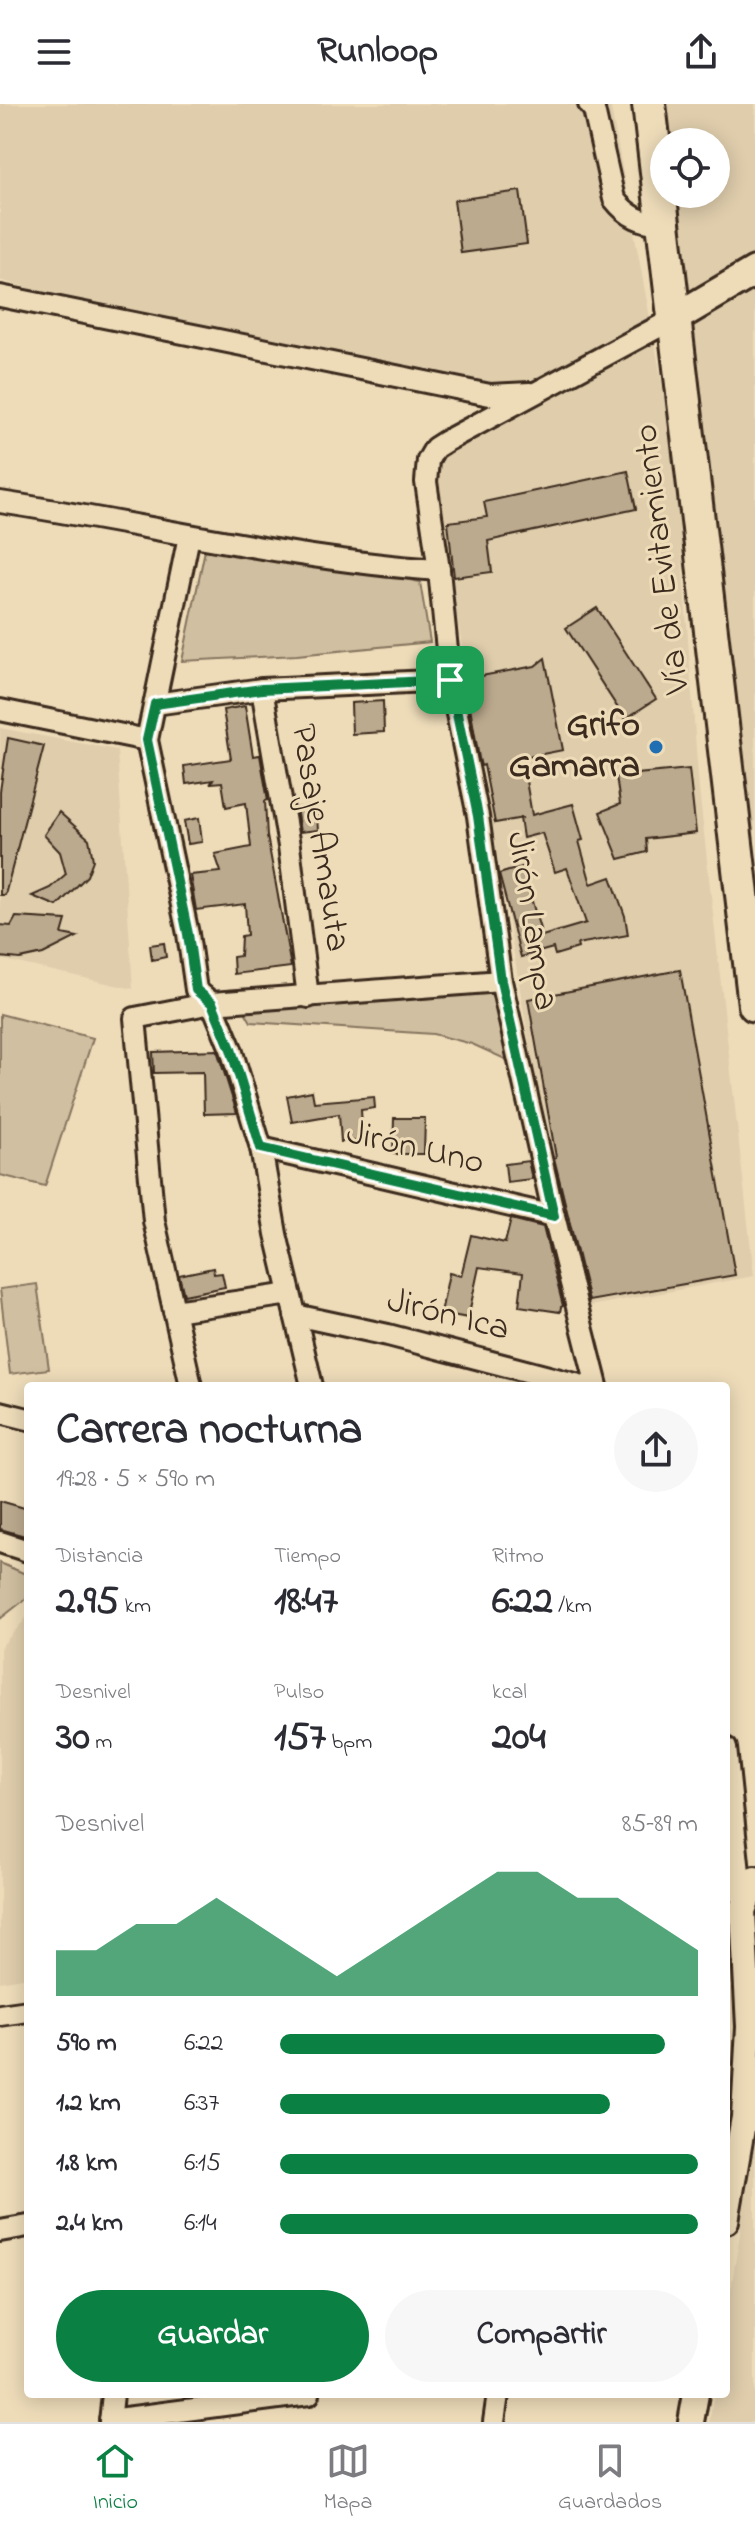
<!DOCTYPE html>
<html lang="es">
<head>
<meta charset="utf-8">
<style>
  :root { --surface:#fff; --page:#f7f7f7; --text:#2b2b33; --muted:#7c7c81; --line:#e1e1e2; --accent:#0b8043 }
  body { margin:0; font-family:"Indie Flower",sans-serif; background:var(--page); color:var(--text); height:100vh; display:flex; flex-direction:column; font-size:30px; white-space:nowrap }
  * { box-sizing:border-box; margin:0 }
  p { font-size:26px; color:var(--muted) }
  .icon { flex:none; width:44px; height:44px; fill:none; stroke:currentColor; stroke-width:2; stroke-linecap:round; stroke-linejoin:round }
  .map { position:relative; flex:1; overflow:hidden }
  .panel { position:absolute; left:24px; top:1278px; width:706px; height:1016px; display:flex; flex-direction:column; background:var(--surface); border-radius:8px; box-shadow:0 4px 20px #0003 }
  .panel>* { flex:none }
  .buttons { position:absolute; left:650px; top:24px; display:grid; gap:16px }
  .buttons a { display:grid; place-items:center; width:80px; height:80px; border-radius:50%; background:var(--surface); box-shadow:0 4px 20px #0003; font-size:40px }
  .pin { position:absolute; display:grid; place-items:center; width:68px; height:68px; color:#fff; margin:-34px; border-radius:16px; box-shadow:0 4px 12px #0006 }
  .round { display:grid; place-items:center; flex:none; width:84px; height:84px; border-radius:42px; background:var(--page) }
  .overview { display:flex; align-items:center; justify-content:space-between; height:136px; padding:0 32px }
  h1 { font-size:44px; font-weight:700; line-height:60px }
  .figures { display:grid; grid-template-columns:repeat(3,1fr); gap:12px; height:136px; padding:8px 32px }
  .figures div { display:grid; align-content:center }
  .figures b { font-size:40px; font-weight:700 }
  .figures small { font-size:22px; font-weight:400 }
  .figures p { font-size:22px }
  .chart { height:224px; padding:16px 32px }
  .chart p { display:flex; justify-content:space-between }
  .chart svg { width:100%; height:144px; margin-top:8px; fill:var(--accent); opacity:.7 }
  .button { display:flex; gap:16px; margin-top:auto; padding:16px 32px }
  .button a { flex:1; height:92px; border-radius:48px; background:var(--accent); color:#fff; font-size:32px; font-weight:700; line-height:92px; text-align:center }
  .button a+a { background:var(--page); color:var(--text) }
  ul { padding:0 32px; list-style:none; font-size:26px }
  li { display:grid; grid-template-columns:128px 96px 1fr; align-items:center; height:60px }
  li i { height:20px; border-radius:10px; background:var(--accent) }
  header { display:flex; justify-content:space-between; align-items:center; height:104px; padding:0 32px; background:var(--surface); font-size:36px; font-weight:700 }
  .dock { display:flex; justify-content:space-around; align-items:center; height:112px; border-top:2px solid var(--line); background:var(--surface); font-size:22px; color:var(--muted) }
  .dock a { display:grid; justify-items:center; gap:4px }
  .dock .current { color:var(--accent) }
  .map>svg:first-child { display:block }
</style>
</head>
<body>
<header><svg class="icon" aria-label="menu" viewBox="0 0 24 24"><path d="M4 6h16M4 12h16M4 18h16"/></svg>Runloop<svg class="icon" aria-label="share" viewBox="0 0 24 24"><path d="M12 15V3M7 8l5-5 5 5M5 13v7h14v-7"/></svg></header>
<div class="map">
<svg width="755" height="2318" viewBox="0 0 755 2318">
  <rect width="100%" height="100%" fill="#eedcb9"/>
  <filter id="ink" filterUnits="userSpaceOnUse"><feTurbulence type="fractalNoise" baseFrequency=".0125" numOctaves="2"/><feDisplacementMap in="SourceGraphic" scale="16" xChannelSelector="R" yChannelSelector="G"/><feConvolveMatrix kernelMatrix="1 2 1 2 8 2 1 2 1" color-interpolation-filters="sRGB"/></filter>
  <g filter="url(#ink)">
    <!-- built -->
    <g fill="#dfcdac">
      <path d="M0,0H606L611,4L674,343L699,685L754,1172L574,1205L433,371L440,350L518,282L450,279L97,204L0,176Z"/>
      <path d="M662,0H755V157L681,196L671,90H716V38H666Z"/>
      <path d="M755,181V792L683,220Z"/>
      <path d="M0,624L117,646L133,885L0,855Z"/>
      <path d="M28,1512V1873L0,1878V1544Z"/>
      <path d="M755,2038V2318H709L714,2290H726V2215Z"/>
    </g>
    <!-- green -->
    <g fill="#d0bfa0" stroke="#86745f" stroke-width="2">
      <path d="M206,441L306,456L420,478L430,538L297,551L182,557Z"/>
      <path d="M496,888L514,954L505,955L472,940L433,930L251,918L240,899Z"/>
      <path d="M0,910L93,934L45,1082L0,1071Z"/>
      <path d="M37,1180L49,1265L10,1270L0,1185Z"/>
      <path d="M0,1459L28,1471V1493L0,1515Z"/>
    </g>
    <!-- building -->
    <g fill="#bcaa8e" stroke="#3b2a1e" stroke-width="2">
      <path d="M520,87L527,140L461,149L454,96Z"/>
      <path d="M628,367L636,405L488,437L492,468L454,473L448,418L487,413L484,398Z"/>
      <path d="M597,504L656,595L625,615L566,524Z"/>
      <path d="M545,554L563,646L522,654L532,711L573,700L583,736L579,737L591,780L611,773L625,812L628,831L577,840L578,844L555,851L553,844L521,853L499,770L522,763L542,832L586,819L567,764L555,768L542,729L523,734L520,714H523L495,719L484,661L481,662L479,654L465,575L535,562Z"/>
      <path d="M383,597L384,628L352,630L351,599Z"/>
      <path d="M245,602L253,652L260,651L265,680L268,696L265,697L267,732L291,863L234,870L233,853L240,852L241,832L247,831L245,800L196,806L190,771L221,768L215,750L251,743L246,699L226,703L222,678L211,679L213,676L186,680L184,662L231,655L223,606Z"/>
      <path d="M8,634L44,642L5,791H0V687Z"/>
      <path d="M689,665L696,729L646,735L647,748L619,755L600,708L620,700L616,672Z"/>
      <path d="M316,701L318,726L300,728L296,704Z"/>
      <path d="M59,708L89,735L93,756L87,772L57,802L32,792L50,784L66,770L60,748L44,731Z"/>
      <path d="M199,714L202,738L188,740L184,717Z"/>
      <path d="M16,813L66,816L62,830L77,833L43,850L20,855L0,853V821L11,822Z"/>
      <path d="M164,839L166,853L152,856L150,841Z"/>
      <path d="M680,866L735,1171L589,1197L554,1054L556,1053L528,895Z"/>
      <path d="M217,946L237,1009L204,1010L203,968L154,969L153,948Z"/>
      <path d="M312,987L314,998L374,993L375,1004L361,1006L363,1037L341,1038L339,1010L292,1018L287,992Z"/>
      <path d="M394,1014H425L424,1050H393Z"/>
      <path d="M528,1057L532,1075L507,1078L505,1060Z"/>
      <path d="M511,1115L543,1123L563,1202L561,1203L560,1208L519,1202L523,1169L479,1163L468,1214L441,1209L449,1169L461,1172L471,1131L505,1139Z"/>
      <path d="M213,1164L214,1170L222,1169L225,1183L184,1191L179,1171Z"/>
      <path d="M0,1397L28,1405L25,1432L0,1425Z"/>
    </g>
    <g fill="none" stroke-linecap="round" stroke-linejoin="round">
      <!-- minor casing -->
      <g stroke="#3b2a1e" stroke-width="26">
        <g id="minor">
          <path d="M589,0L594,6L614,95C628,113 641,118 664,121"/>
          <path d="M0,192L490,291L530,289"/>
          <path d="M0,398C146,420 291,456 439,466"/>
          <path d="M189,432L147,636L188,830L196,886L212,899L231,945L261,1044L276,1130L312,1282"/>
          <path d="M262,585L289,742L308,893"/>
          <path d="M155,600L262,585L450,576"/>
          <path d="M0,606L147,636"/>
          <path d="M261,1044L554,1112"/>
          <path d="M174,1207L290,1190"/>
          <path d="M295,1211L388,1231L583,1282"/>
          <path d="M191,1282L154,1117L135,914L212,899L501,877"/>
          <path d="M597,1282L554,1112L501,877L478,712L450,576L439,466L426,378L428,356L435,344L446,337L675,214"/>
          <path d="M0,1308L28,1315"/>
          <path d="M0,1438L28,1447"/>
          <path d="M726,1644L743,1807L726,1809"/>
          <path d="M0,1911L28,1907"/>
          <path d="M0,2127L28,2122"/>
          <path d="M110,2316L309,2290"/>
          <path d="M110,2318L113,2290"/>
          <path d="M494,2318L498,2290"/>
        </g>
      </g>
      <!-- tertiary casing -->
      <g stroke="#3b2a1e" stroke-width="30">
        <g id="tertiary">
          <path d="M726,2117L744,2013L749,1923L743,1807L755,1775"/>
          <path d="M691,2318L696,2290"/>
        </g>
      </g>
      <!-- secondary casing -->
      <g stroke="#3b2a1e" stroke-width="34">
        <path id="secondary" d="M675,214L755,167"/>
      </g>
      <!-- trunk casing -->
      <g stroke="#3b2a1e" stroke-width="38">
        <path id="trunk" d="M649,0L755,901"/>
      </g>
      <!-- minor -->
      <use href="#minor" stroke="#eedcb9" stroke-width="20"/>
      <!-- tertiary -->
      <use href="#tertiary" stroke="#eedcb9" stroke-width="24"/>
      <!-- secondary -->
      <use href="#secondary" stroke="#eedcb9" stroke-width="28"/>
      <!-- trunk -->
      <use href="#trunk" stroke="#eedcb9" stroke-width="32"/>
    </g>
  </g>
  <g fill="none" stroke-linecap="round" stroke-linejoin="round" filter="url(#ink)">
    <!-- route casing -->
    <g stroke="#fff" stroke-width="16">
      <path id="route" d="M450,576L478,712L501,877L554,1112L261,1044L231,945L212,899L196,886L188,830L147,636L155,600L262,585Z"/>
    </g>
    <!-- route -->
    <use href="#route" stroke="#0b8043" stroke-width="10"/>
  </g>
  <!-- markers -->
  <circle fill="#1f6fb2" stroke="#eedcb9" stroke-width="3" cx="656" cy="643" r="8"/>
  <g text-anchor="middle" dominant-baseline="central" stroke-width="6" stroke-linejoin="round" paint-order="stroke">
    <!-- street labels -->
    <g font-size="36" fill="#3b2a1e" stroke="#eedcb9">
      <text transform="translate(663 455) rotate(-97)">Vía de Evitamiento</text>
      <text transform="translate(319 734) rotate(81)">Pasaje Amauta</text>
      <text transform="translate(531 817) rotate(81)">Jirón Lampa</text>
      <text transform="translate(415 1045) rotate(13)">Jirón Uno</text>
      <text transform="translate(448 1212) rotate(14)">Jirón Ica</text>
    </g>
    <!-- poi labels -->
    <g font-size="36" font-weight="bold" fill="#3b2a1e" stroke="#eedcb9" text-anchor="end">
      <text x="640" y="622">Grifo<tspan x="640" dy="41">Gamarra</tspan></text>
    </g>
  </g>
</svg>
<div class="buttons">
<a><svg class="icon" aria-label="locate" viewBox="0 0 24 24"><circle cx="12" cy="12" r="6"/><path d="M12 2v4M12 18v4M2 12h4M18 12h4"/></svg></a>
</div>
<div class="pin" style="left:450px;top:576px;background:#1e9e55"><svg class="icon" aria-label="arrive" viewBox="0 0 24 24"><path d="M6 21V4h12l-3 4 3 4H6"/></svg></div>
<section class="panel">
<div class="overview"><div><h1>Carrera nocturna</h1><p>19:28 · 5 × 590 m</p></div><a class="round"><svg class="icon" aria-label="share" viewBox="0 0 24 24"><path d="M12 15V3M7 8l5-5 5 5M5 13v7h14v-7"/></svg></a></div>
<div class="figures">
<div><p>Distancia</p><b>2.95<small> km</small></b></div>
<div><p>Tiempo</p><b>18:47</b></div>
<div><p>Ritmo</p><b>6:22<small> /km</small></b></div>
</div>
<div class="figures">
<div><p>Desnivel</p><b>30<small> m</small></b></div>
<div><p>Pulso</p><b>157<small> bpm</small></b></div>
<div><p>kcal</p><b>204</b></div>
</div>
<div class="chart"><p><span>Desnivel</span>85–89 m</p>
<svg viewBox="0 0 160 44" preserveAspectRatio="none"><path d="M0 44V30L10 30L20 22L30 22L40 14L50 22L60 30L70 38L80 30L90 22L100 14L110 6L120 6L130 14L140 14L150 22L160 30V44z"/></svg>
</div>
<ul>
<li><b>590 m</b>6:22<i style="width:92%"></i></li>
<li><b>1.2 km</b>6:37<i style="width:79%"></i></li>
<li><b>1.8 km</b>6:15<i style="width:100%"></i></li>
<li><b>2.4 km</b>6:14<i style="width:100%"></i></li>
</ul>
<div class="button"><a>Guardar</a><a>Compartir</a></div>
</section>
</div>
<nav class="dock">
<a class="current"><svg class="icon" aria-label="home" viewBox="0 0 24 24"><path d="M3 11l9-7 9 7M6 9v11h12V9"/></svg>Inicio</a>
<a><svg class="icon" aria-label="map" viewBox="0 0 24 24"><path d="M3 6l6-2 6 2 6-2v14l-6 2-6-2-6 2zM9 4v14M15 6v14"/></svg>Mapa</a>
<a><svg class="icon" aria-label="saved" viewBox="0 0 24 24"><path d="M7 4h10v16l-5-4-5 4z"/></svg>Guardados</a>
</nav>
</body>
</html>
